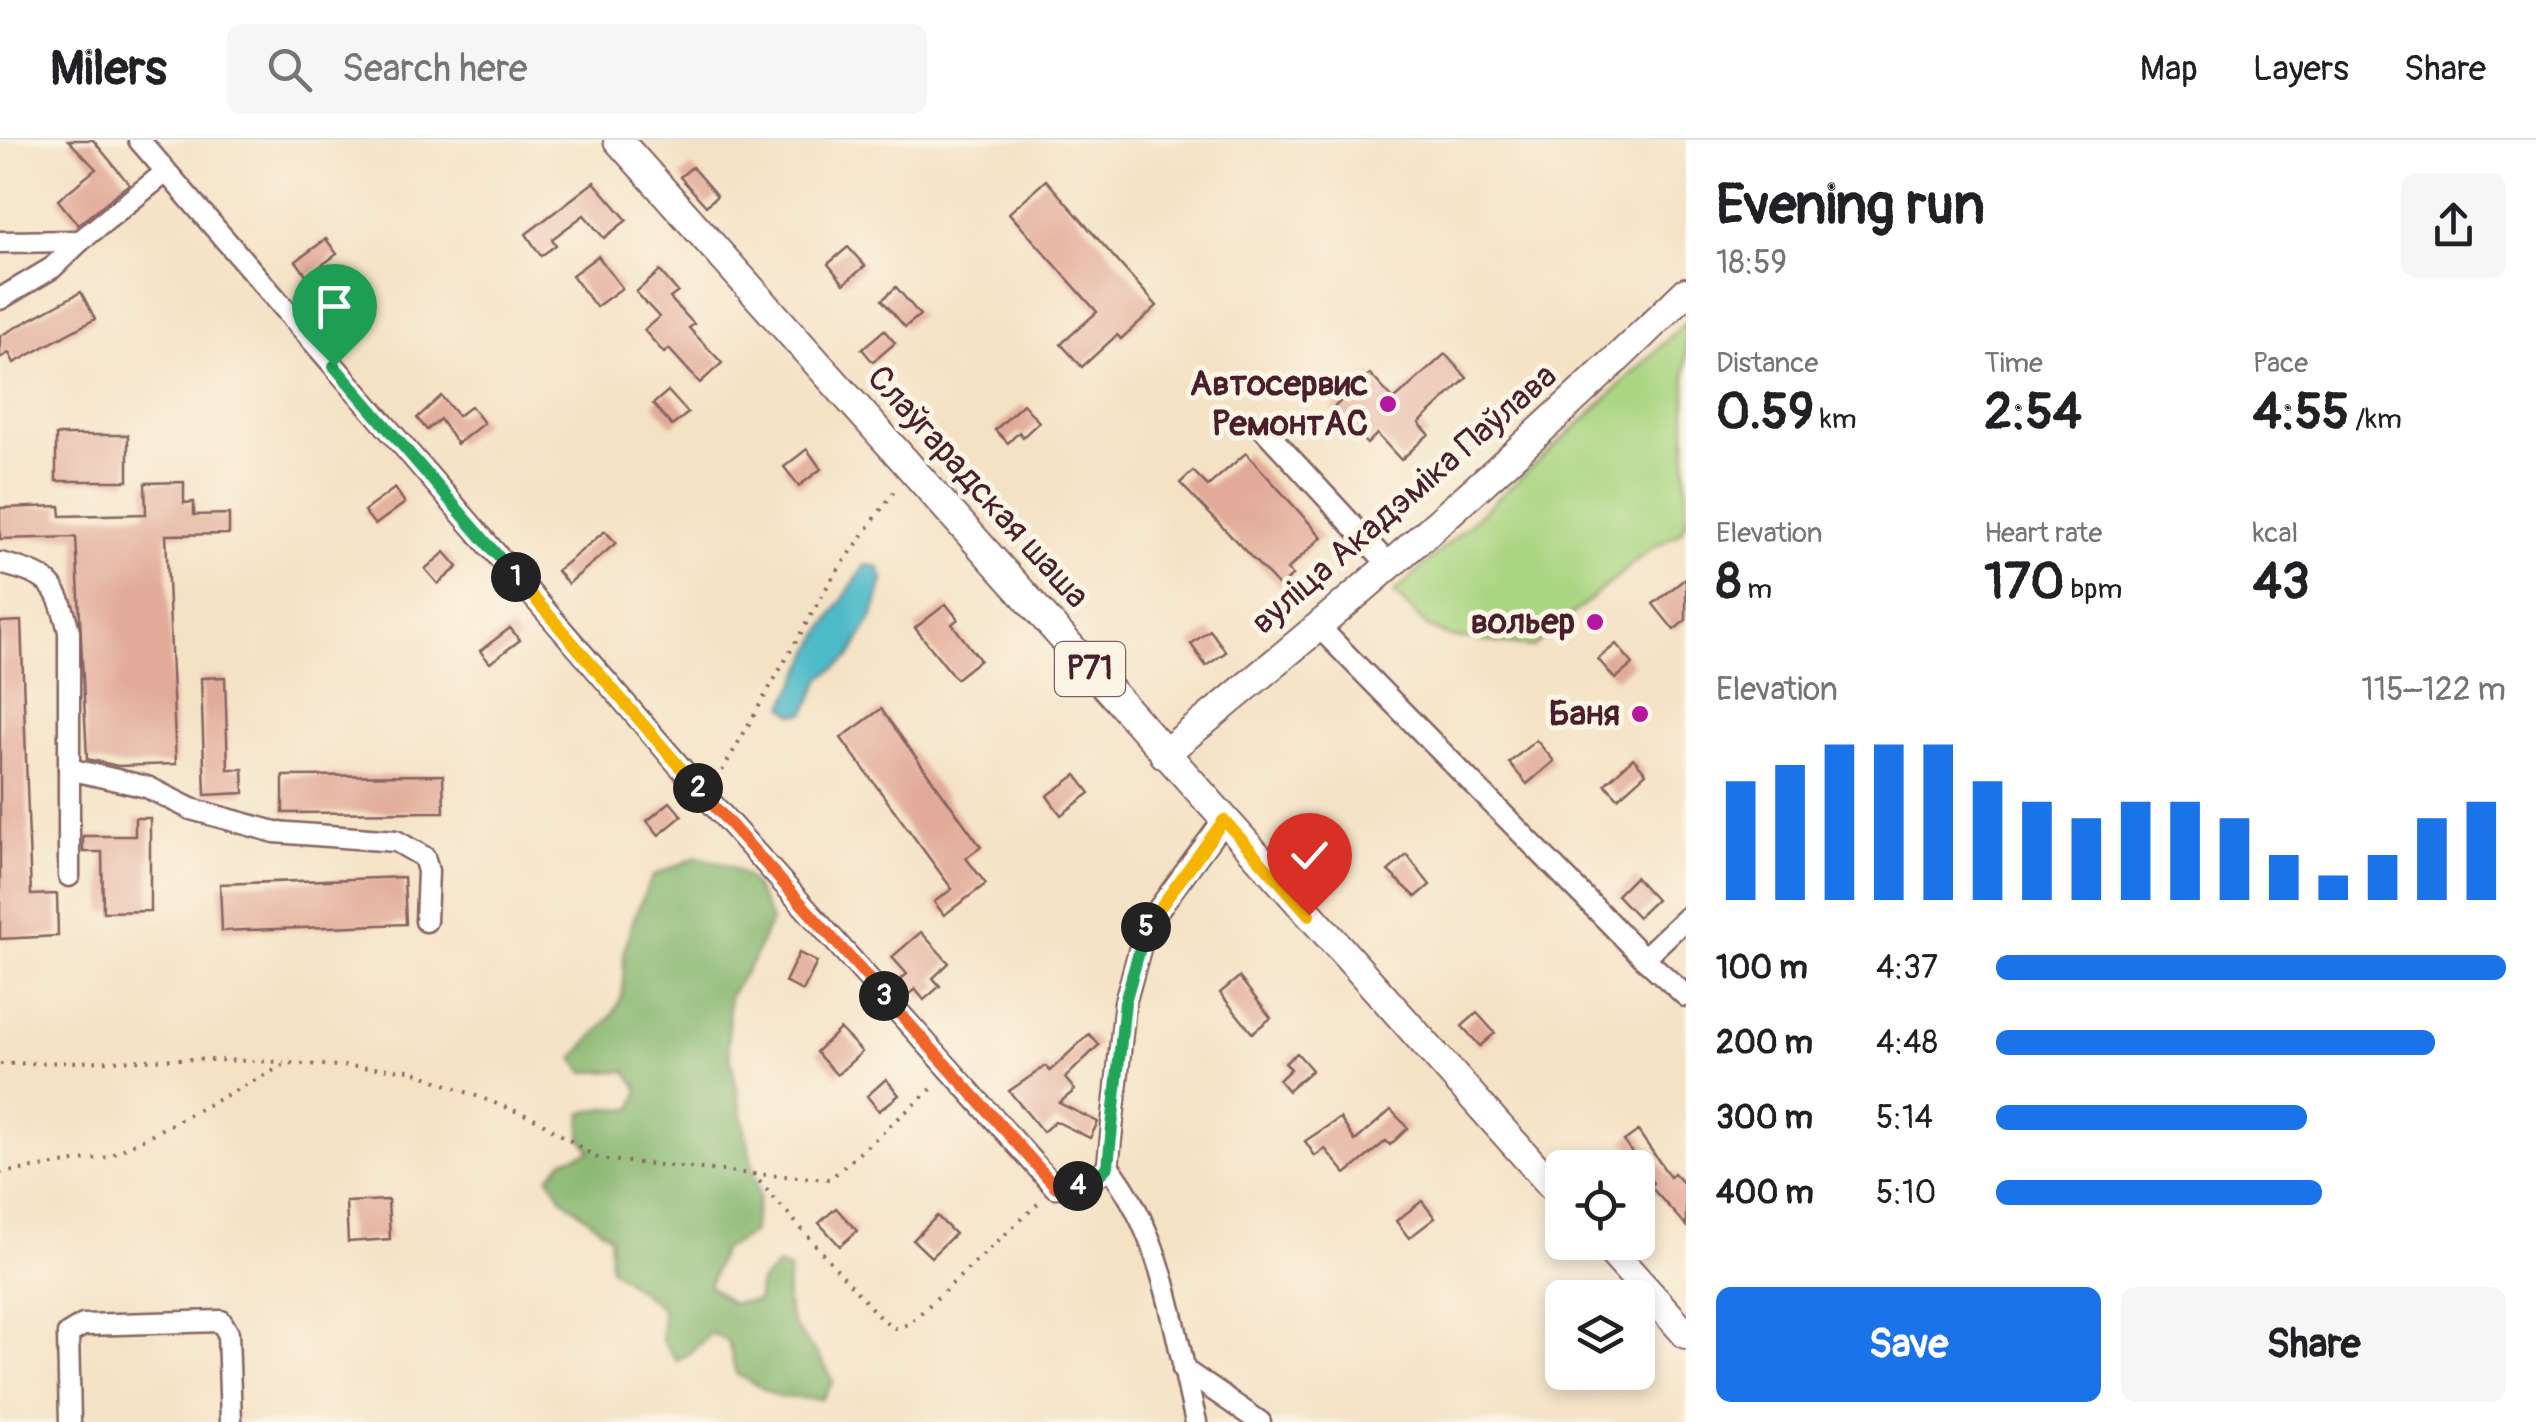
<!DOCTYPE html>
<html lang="en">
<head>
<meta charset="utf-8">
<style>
  :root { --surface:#fff; --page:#f6f6f6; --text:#202124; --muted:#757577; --line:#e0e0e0; --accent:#1a73e8 }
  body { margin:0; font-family:Pangolin,sans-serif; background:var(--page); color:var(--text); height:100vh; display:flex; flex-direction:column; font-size:38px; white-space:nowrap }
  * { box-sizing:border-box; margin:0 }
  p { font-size:32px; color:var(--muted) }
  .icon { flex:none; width:55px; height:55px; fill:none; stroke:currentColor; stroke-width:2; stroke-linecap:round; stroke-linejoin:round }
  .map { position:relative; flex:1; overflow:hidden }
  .details { display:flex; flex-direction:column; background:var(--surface); width:850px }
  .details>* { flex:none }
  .fabs { position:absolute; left:1545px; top:1010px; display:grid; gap:20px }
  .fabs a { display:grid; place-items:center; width:110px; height:110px; border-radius:15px; background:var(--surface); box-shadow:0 5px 15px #0003; font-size:50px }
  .pin { position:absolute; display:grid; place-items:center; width:85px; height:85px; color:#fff; margin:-102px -42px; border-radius:50% 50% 50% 0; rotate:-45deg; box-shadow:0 0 10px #0007 }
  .pin .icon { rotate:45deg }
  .km { position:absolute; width:50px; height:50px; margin:-25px; border-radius:50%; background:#222; color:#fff; font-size:28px; line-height:50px; text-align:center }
  .round { display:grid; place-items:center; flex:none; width:105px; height:105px; border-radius:15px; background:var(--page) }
  .head { display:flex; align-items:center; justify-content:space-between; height:170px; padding:0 30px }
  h1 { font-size:55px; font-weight:800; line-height:75px }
  .stats { display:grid; grid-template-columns:repeat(3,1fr); gap:15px; height:170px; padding:10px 30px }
  .stats div { display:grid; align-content:center }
  .stats b { font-size:50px; font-weight:800 }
  .stats small { font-size:28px; font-weight:400 }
  .stats p { font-size:28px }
  .chart { height:280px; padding:20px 30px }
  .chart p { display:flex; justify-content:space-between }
  .chart svg { width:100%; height:180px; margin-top:10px; stroke:var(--accent); stroke-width:6 }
  .cta { display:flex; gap:20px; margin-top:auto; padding:20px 30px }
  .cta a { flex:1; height:115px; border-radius:15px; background:var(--accent); color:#fff; font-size:40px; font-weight:800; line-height:115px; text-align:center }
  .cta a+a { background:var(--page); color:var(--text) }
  ul { padding:0 30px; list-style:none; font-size:32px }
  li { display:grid; grid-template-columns:160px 120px 1fr; align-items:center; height:75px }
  li i { height:25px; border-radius:12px; background:var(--accent) }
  header { display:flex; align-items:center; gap:60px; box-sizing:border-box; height:140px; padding:0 50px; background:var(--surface); border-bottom:2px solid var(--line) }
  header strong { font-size:48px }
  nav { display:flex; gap:55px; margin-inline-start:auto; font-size:35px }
  .search { width:700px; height:90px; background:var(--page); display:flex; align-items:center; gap:25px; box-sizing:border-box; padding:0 35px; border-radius:15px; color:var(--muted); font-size:38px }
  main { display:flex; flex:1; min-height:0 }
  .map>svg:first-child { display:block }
</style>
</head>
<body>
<header>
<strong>Milers</strong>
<div class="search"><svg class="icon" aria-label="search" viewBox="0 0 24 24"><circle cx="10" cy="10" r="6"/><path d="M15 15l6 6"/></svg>Search here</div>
<nav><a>Map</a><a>Layers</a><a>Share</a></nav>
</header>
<main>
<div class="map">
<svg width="1686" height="1282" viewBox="0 0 1686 1282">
  <rect width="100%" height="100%" fill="#fcf5e5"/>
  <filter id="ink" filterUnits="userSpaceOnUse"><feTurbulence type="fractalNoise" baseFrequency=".01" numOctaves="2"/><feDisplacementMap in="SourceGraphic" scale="20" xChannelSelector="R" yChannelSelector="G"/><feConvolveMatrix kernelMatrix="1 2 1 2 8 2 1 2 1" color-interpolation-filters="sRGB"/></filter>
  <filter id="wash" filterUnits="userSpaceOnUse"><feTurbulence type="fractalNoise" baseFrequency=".0048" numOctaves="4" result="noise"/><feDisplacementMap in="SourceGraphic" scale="40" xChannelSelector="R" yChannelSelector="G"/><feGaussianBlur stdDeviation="2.25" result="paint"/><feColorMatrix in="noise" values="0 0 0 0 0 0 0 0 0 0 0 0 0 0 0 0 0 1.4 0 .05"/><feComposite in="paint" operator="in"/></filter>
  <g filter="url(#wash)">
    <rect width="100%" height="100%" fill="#f4e2c5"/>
    <!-- green -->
    <path fill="#aad682" stroke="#7a7a56" stroke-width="2.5" d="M1686,182V382L1681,392L1649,410L1533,507L1451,497L1427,486L1394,453L1589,275Z"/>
    <!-- forest -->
    <path fill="#87b770" stroke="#686b4e" stroke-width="2.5" d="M697,717C746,729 752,735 771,781L752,822L729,856L728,906L759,1057L752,1093L721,1111L709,1146L731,1163L757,1161L760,1142L778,1125L790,1130C775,1196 814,1193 833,1242L822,1259L778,1257L736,1234L728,1201L711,1193L690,1213L677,1221L662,1200V1168L610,1128V1096L562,1058L549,1037L563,1020L591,1011L581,998L582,973L605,968L633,969L639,950L627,931L584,932L574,920C588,897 612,884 621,857C626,843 622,825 625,810C630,783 641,761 653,736Z"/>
    <!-- water -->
    <path fill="#4dbac8" stroke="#4c6c7a" stroke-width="2.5" d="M865,425L879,427L883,440L873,476L850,517L821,539L805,573L793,574L784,566L821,493Z"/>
    <g id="blocks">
      <!-- building -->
      <g fill="#e2aa98">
        <path d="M68,0H93L129,44L78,85L58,60L96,29Z"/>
        <path d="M692,27L717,56L706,66L680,37Z"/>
        <path d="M1046,40L1157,166L1121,199L1117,195L1082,227L1061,204L1097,172L1009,73Z"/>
        <path d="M594,42L627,80L604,98L584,75L552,99L556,105L541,116L526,94Z"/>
        <path d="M326,99L337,114L307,136L296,121Z"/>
        <path d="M848,107L865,126L844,144L828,124Z"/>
        <path d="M598,116L622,148L596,167L572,135Z"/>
        <path d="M660,131L678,152L670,158L694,184L689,188L722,223L700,243L669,209L664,213L644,190L659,177L636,152Z"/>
        <path d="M896,147L920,175L905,187L882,160Z"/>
        <path d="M81,152L95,179L14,223L9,213L0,218V196Z"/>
        <path d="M884,190L895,203L873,222L862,209Z"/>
        <path d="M1445,214L1467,238L1419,283L1429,294L1401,320L1377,294L1367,304L1333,268L1370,234L1394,260Z"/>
        <path d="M668,251L688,273L672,286L653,264Z"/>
        <path d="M441,256L458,276L471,266L484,283L457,304L440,279L427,290L417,278Z"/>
        <path d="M1023,264L1039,282L1023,297L1019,292L1008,303L995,290Z"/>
        <rect x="56" y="295" width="72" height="46"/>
        <path d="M807,309L821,329L799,346L784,327Z"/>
        <path d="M1246,313L1322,397L1287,430L1293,435L1280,447L1180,343L1193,331L1208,346Z"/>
        <path d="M184,342V363L194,362V375L229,374V394L166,395L176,624L118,626L87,619L76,397L0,399V368L60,366L61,376L146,374L145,343Z"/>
        <path d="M395,348L405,363L375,385L364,371Z"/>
        <path d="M605,391L616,403L568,444L557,431Z"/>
        <path d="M445,412L458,427L438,444L425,429Z"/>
        <path d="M1686,438V480L1674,490L1653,464Z"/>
        <path d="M946,464L958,479L952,484L980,520L956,539L915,488Z"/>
        <path d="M21,481L31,755L57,754L58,796L0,799V482Z"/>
        <path d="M510,488L520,500L490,523L480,511Z"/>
        <path d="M1210,490L1226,512L1206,526L1191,504Z"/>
        <path d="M1616,504L1633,524L1615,539L1598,519Z"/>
        <path d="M225,537L228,629H243L244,653L205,655L201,538Z"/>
        <path d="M881,569L981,707L966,718L986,744L944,775L934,762L952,749L841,598Z"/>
        <path d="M1536,600L1554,621L1527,644L1509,623Z"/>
        <path d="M1633,618L1646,633L1618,658L1605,644Z"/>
        <path d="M443,635L444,672L283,673V636Z"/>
        <path d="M1076,635L1090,653L1061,675L1047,656Z"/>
        <path d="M670,662L682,676L659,695L647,681Z"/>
        <path d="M135,678H150V771L103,772L102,712H83V696H135Z"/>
        <path d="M1407,715L1430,745L1416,757L1388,731Z"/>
        <path d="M404,737L406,784L222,791L220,744Z"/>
        <path d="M1635,737L1656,760L1638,777L1617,755Z"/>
        <path d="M921,792L949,823L933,838L940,846L924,860L915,849L907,856L895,844L907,834L892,817Z"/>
        <path d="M799,813L817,822L803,851L785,842Z"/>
        <path d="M1239,837L1271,878L1252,893L1220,853Z"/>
        <path d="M1477,873L1495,893L1480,906L1462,886Z"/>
        <path d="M840,889L862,912L837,935L816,912Z"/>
        <path d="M1089,894L1099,905L1065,938L1075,950L1059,963L1098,982L1090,998L1055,981L1043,992L1009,951L1046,926L1050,931Z"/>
        <path d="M1297,913L1312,930L1288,951L1279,940L1291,929L1285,923Z"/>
        <path d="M886,939L899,955L879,971L867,956Z"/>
        <path d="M1391,970L1408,988L1390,1005L1386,1001L1346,1034L1325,1009L1315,1016L1305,1001L1340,978L1355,1001Z"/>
        <path d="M1638,991L1670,1037L1674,1033L1686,1046V1086L1650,1046L1653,1043L1624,1001Z"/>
        <path d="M388,1060L390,1099L348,1102L346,1062Z"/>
        <path d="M1422,1061L1435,1078L1409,1098L1396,1081Z"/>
        <path d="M836,1068L857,1091L840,1106L819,1083Z"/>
        <path d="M937,1076L955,1094L931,1117L913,1100Z"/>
      </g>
    </g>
  </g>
  <g filter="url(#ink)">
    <use href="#blocks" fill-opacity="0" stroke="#866361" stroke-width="2.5"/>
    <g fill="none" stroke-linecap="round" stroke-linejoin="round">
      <!-- minor casing -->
      <g stroke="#866361" stroke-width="25">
        <g id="minor">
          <path d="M139,0L707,658L1055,1047C1079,1047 1092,1043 1108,1026L1125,863L1146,786L1224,680"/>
          <path d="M0,102L80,101"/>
          <path d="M0,159L52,128L80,101L166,32"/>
          <path d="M1260,285L1389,425"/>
          <path d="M0,423C50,436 56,441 69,491V736"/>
          <path d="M1319,487L1644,818L1686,856"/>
          <path d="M69,629L147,647L191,669L275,692L396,701L424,717L428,731L426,781"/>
          <path d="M1644,818L1686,778"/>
          <path d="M1108,1026C1165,1097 1175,1195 1196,1282"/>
          <path d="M1183,1229L1260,1282"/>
          <path d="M70,1282L68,1194L83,1185L221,1181L228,1193L231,1282"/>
        </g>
      </g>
      <!-- major casing -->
      <g stroke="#866361" stroke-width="32">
        <g id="major">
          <path d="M618,0L1562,1057"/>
          <path d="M1164,614C1345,468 1520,315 1686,152"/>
          <path d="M1603,1102L1686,1194"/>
        </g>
      </g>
      <!-- path -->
      <g stroke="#866361" stroke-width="4" stroke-dasharray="2.5 8" stroke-linecap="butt">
        <path d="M717,640L831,440L898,346"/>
        <path d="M0,924L181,919L284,922"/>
        <path d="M0,1033L108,1017L288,923L409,930L536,979L599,1019L753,1034L880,1178L895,1188L909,1184L1042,1060"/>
        <path d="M753,1034L830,1039L937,944"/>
      </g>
      <!-- minor -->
      <use href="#minor" stroke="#fff" stroke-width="20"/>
      <!-- major -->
      <use href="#major" stroke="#fff" stroke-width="28"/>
    </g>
  </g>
  <g fill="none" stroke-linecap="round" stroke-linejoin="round" filter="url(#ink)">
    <!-- split-1 casing -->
    <g stroke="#fff" stroke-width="20">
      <path id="split-1" d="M334,226L516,437"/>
    </g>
    <!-- split-2 casing -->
    <g stroke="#fff" stroke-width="20">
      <path id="split-2" d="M516,437L698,648"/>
    </g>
    <!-- split-3 casing -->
    <g stroke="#fff" stroke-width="20">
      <path id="split-3" d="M698,648L884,856"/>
    </g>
    <!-- split-4 casing -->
    <g stroke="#fff" stroke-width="20">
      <path id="split-4" d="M884,856L1056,1047L1078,1046"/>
    </g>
    <!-- split-5 casing -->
    <g stroke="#fff" stroke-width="20">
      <path id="split-5" d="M1078,1046L1093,1041L1108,1026L1125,862L1146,787"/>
    </g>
    <!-- split-6 casing -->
    <g stroke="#fff" stroke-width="20">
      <path id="split-6" d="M1146,787L1224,680L1309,775"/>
    </g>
    <!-- split-1 -->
    <use href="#split-1" stroke="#22a559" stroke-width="12"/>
    <!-- split-2 -->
    <use href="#split-2" stroke="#f5b400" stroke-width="12"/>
    <!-- split-3 -->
    <use href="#split-3" stroke="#f0652b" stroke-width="12"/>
    <!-- split-4 -->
    <use href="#split-4" stroke="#f0652b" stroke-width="12"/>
    <!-- split-5 -->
    <use href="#split-5" stroke="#22a559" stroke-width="12"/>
    <!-- split-6 -->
    <use href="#split-6" stroke="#f5b400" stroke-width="12"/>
  </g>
  <!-- markers -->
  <g fill="#b5179e" stroke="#fcf5e5" stroke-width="4">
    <circle cx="1388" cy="264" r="10"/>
    <circle cx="1595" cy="482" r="10"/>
    <circle cx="1640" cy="574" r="10"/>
  </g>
  <g text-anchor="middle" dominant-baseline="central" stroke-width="10" stroke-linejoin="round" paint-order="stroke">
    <!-- shield labels -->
    <rect fill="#fcf5e5" stroke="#7f5f63" stroke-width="2.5" x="1055" y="502" width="70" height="54" rx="8"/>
    <g font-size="32" font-weight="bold" fill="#4a1f2b">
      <text x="1090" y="529">Р71</text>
    </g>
    <!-- poi labels -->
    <g font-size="35" font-weight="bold" fill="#4a1f2b" stroke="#fcf5e5" text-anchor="end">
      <text x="1368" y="244">Автосервис<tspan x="1368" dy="40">РемонтАС</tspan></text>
      <text x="1575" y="482">вольер</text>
      <text x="1620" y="574">Баня</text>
    </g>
    <!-- street labels -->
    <g font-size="35" fill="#4a1f2b" stroke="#fcf5e5">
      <text transform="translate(978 347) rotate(48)">Слаўгарадская шаша</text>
      <text transform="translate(1404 359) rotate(-41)">вуліца Акадэміка Паўлава</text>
    </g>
  </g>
</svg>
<div class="fabs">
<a><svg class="icon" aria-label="locate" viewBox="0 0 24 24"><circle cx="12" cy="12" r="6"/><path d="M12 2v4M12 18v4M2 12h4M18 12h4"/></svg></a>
<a><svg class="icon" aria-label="layers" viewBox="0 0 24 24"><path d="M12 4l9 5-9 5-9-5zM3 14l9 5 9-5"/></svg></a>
</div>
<div class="pin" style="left:334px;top:226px;background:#1e9e55"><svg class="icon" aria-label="arrive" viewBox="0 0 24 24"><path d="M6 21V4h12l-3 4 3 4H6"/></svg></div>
<div class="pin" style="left:1309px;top:775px;background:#d93025"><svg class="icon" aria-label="check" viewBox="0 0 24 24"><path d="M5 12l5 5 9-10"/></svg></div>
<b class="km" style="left:516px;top:437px">1</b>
<b class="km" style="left:698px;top:648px">2</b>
<b class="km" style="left:884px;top:856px">3</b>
<b class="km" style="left:1078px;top:1046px">4</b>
<b class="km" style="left:1146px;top:787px">5</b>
</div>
<section class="details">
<div class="head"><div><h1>Evening run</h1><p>18:59</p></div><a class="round"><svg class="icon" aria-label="share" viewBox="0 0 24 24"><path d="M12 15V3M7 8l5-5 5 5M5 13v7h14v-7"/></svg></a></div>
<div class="stats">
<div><p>Distance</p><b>0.59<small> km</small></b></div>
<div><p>Time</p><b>2:54</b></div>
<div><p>Pace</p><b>4:55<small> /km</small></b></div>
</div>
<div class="stats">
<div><p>Elevation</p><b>8<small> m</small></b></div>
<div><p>Heart rate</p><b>170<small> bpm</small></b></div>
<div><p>kcal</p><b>43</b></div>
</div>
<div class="chart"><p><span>Elevation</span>115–122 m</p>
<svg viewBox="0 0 160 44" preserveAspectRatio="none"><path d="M5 44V15M15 44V11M25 44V6M35 44V6M45 44V6M55 44V15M65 44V20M75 44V24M85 44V20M95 44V20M105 44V24M115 44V33M125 44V38M135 44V33M145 44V24M155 44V20"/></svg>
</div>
<ul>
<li><b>100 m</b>4:37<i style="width:100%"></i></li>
<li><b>200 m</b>4:48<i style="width:86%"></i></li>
<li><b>300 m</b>5:14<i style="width:61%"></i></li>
<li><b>400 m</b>5:10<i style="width:64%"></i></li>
</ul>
<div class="cta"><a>Save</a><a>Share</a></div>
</section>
</main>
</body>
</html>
